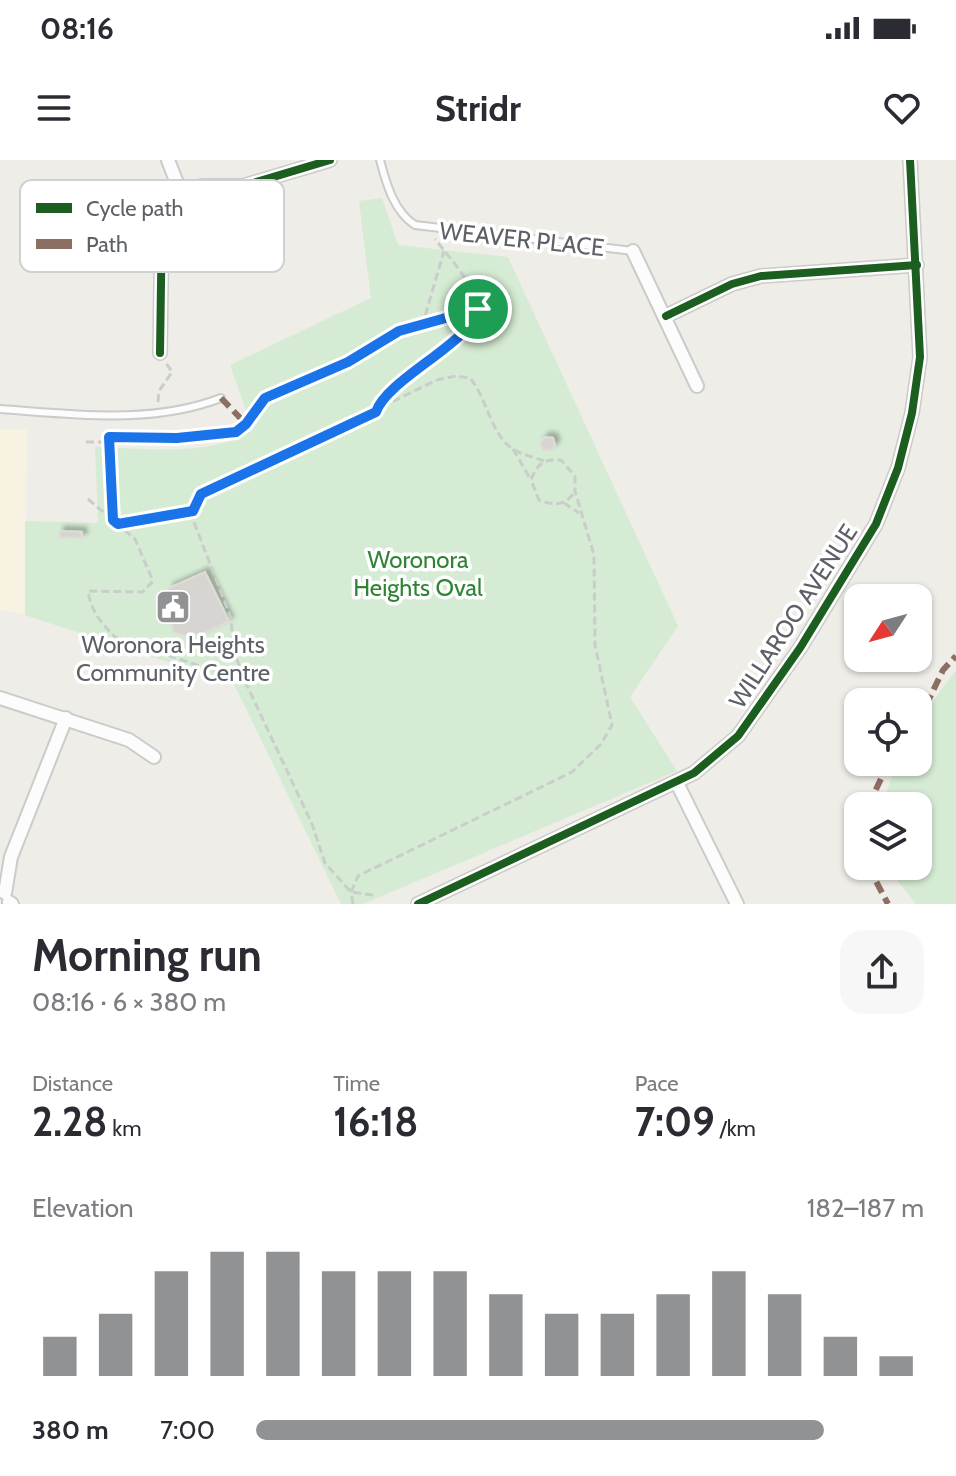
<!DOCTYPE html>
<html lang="en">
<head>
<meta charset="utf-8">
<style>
  :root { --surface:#fff; --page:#f7f7f7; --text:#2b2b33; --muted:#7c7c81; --accent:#909294 }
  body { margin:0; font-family:Cabin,sans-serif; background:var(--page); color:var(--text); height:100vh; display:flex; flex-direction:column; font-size:30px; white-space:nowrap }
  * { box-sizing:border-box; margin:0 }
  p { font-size:26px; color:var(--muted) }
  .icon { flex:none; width:44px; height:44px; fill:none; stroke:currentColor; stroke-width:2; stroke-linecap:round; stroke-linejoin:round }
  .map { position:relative; height:744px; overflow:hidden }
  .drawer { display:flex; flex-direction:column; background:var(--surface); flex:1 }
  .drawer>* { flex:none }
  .needle { width:52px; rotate:234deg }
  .buttons { position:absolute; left:844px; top:424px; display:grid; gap:16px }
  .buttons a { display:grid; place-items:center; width:88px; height:88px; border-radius:16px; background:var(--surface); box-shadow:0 2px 6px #0004; font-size:40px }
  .pin { position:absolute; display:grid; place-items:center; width:68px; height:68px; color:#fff; margin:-34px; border:4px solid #fff; border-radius:50%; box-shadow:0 2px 8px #0007 }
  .round { display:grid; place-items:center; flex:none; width:84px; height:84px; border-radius:24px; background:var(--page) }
  .headline { display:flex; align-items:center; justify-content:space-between; height:136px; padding:0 32px }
  h1 { font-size:44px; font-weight:700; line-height:60px }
  .stats { display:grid; grid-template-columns:repeat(3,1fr); gap:12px; height:136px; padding:8px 32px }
  .stats div { display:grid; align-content:center }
  .stats b { font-size:40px; font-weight:700 }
  .stats small { font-size:22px; font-weight:400 }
  .stats p { font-size:22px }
  .chart { height:224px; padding:16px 32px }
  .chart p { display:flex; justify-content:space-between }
  .chart svg { width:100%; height:144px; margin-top:8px; stroke:var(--accent); stroke-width:6 }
  ul { padding:0 32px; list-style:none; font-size:26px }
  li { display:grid; grid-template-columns:128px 96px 1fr; align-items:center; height:60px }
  li i { height:20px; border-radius:10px; background:var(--accent) }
  .status { display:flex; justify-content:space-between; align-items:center; height:56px; padding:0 40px; background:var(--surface); direction:ltr }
  .status svg { height:22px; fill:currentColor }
  header { display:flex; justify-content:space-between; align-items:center; height:104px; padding:0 32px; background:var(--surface); font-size:36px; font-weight:700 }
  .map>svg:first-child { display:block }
</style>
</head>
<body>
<div class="status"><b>08:16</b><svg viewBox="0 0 49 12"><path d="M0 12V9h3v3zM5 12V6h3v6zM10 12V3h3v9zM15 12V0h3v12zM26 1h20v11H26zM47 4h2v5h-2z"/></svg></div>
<header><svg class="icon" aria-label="menu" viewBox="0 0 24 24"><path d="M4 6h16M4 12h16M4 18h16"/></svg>Stridr<svg class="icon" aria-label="heart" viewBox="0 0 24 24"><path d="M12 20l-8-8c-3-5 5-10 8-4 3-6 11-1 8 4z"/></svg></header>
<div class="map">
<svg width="956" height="744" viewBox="0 0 956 744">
  <defs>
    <filter id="shadow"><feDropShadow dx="4.5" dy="-4.5" stdDeviation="2" flood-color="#0004"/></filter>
  </defs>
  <rect width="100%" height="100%" fill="#eeede8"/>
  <!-- commercial -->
  <path fill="#f7f2e1" d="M0,269H27L25,455L0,450Z"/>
  <!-- green -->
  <g fill="#d5ebd3">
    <path d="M382,38L398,85L508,97L678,466L630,537L677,611L363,744H341L234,524L25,455V361L98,363L95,287C144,288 211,298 253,270L230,205L371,138L359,41Z"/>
    <path d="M956,510V744H916L886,706H918V646H882L897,602H918V561Z"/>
  </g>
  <!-- building -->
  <g fill="#d6d5d2" stroke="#dedcd7" stroke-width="2" filter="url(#shadow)">
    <path d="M545,277L553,278L555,285L550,290H543L540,283Z"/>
    <path d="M60,371L82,372V378L59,377Z"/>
    <path d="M205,412L229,461L194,478L173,472L169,428Z"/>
  </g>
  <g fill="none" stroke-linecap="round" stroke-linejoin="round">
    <!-- lane casing -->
    <g stroke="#cbcbca" stroke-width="10">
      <g id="lane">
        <path d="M380,0C386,23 394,52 415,65L633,91"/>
        <path d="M0,249C73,254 151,265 221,238"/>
      </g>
    </g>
    <!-- street casing -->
    <g stroke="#cbcbca" stroke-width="16">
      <g id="street">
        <path d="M168,0L180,31"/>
        <path d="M633,91L697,226"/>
        <path d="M666,156L732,124L761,116L917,105"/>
        <path d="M160,193L162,55L180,31L202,26H243L330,0"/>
        <path d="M0,538L129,580L154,597"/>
        <path d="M677,623L737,744"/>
        <path d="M5,733L11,697L66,558"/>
        <path d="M9,742L12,744"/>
        <path d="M418,744L694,613L738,576L800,488L876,364L898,308L912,253L920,197L910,0"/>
      </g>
    </g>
    <!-- path -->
    <g stroke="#c9cecb" stroke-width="3" stroke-dasharray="8 4" stroke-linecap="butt">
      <path d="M423,163L477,149"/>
      <path d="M158,242L159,231L172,212L166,203"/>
      <path d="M376,252L396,227L476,158C481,130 451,100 435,79"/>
      <path d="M86,282H109V277L177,278L236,272L246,264L265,238L348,202L399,171L423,163L444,91"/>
      <path d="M109,282L113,358"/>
      <path d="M513,289L531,320"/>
      <path d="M88,339L135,379L153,421L143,432L88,431C91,451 101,463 115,477L238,519L243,517"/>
      <path d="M564,343L579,353"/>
      <path d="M118,364L193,351"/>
      <path d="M373,735L351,732L325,703L312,664L243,517L233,488L231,458L192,357L194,344L201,334L437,220L456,216L470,218C487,238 491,275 513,289C522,295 534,297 544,301"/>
      <path d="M353,744L351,732L358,716L572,612L601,584L612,565L595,485L594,395L575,331V316L561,300C544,298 536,305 531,320L539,340C554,346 566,346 575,331"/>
    </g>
    <!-- lane -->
    <use href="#lane" stroke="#fcfcfc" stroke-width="6"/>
    <!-- street -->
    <use href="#street" stroke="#fcfcfc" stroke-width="12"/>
    <!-- quiet -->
    <g stroke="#8d6e63" stroke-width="6" stroke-dasharray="12 6" stroke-linecap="butt">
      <path d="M221,238L246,264"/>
      <path d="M918,562L943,510L956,496"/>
      <path d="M868,646L889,602"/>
      <path d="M858,666V672"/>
      <path d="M868,706L888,744"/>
    </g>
    <!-- cycleway casing -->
    <g stroke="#fff" stroke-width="13">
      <g id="cycleway">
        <path d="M666,156L732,124L761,116L917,105"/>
        <path d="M160,193L162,55L180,31L202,26H243L330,0"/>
        <path d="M418,744L694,613L738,576L800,488L876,364L898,308L912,253L920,197L910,0"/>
      </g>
    </g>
    <!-- cycleway -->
    <use href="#cycleway" stroke="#1b5e20" stroke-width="8"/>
  </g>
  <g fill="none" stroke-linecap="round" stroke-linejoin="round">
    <!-- route casing -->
    <g stroke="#fff" stroke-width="16">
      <path id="route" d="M478,149C472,182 387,219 376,252L201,334L193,351L118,364L113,360L109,277L177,278L236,272L246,264L265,238L348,202L399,171Z"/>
    </g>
    <!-- route -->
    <use href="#route" stroke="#1a73e8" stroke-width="10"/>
  </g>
  <!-- icons -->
  <defs>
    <g id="civic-square" transform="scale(1.8)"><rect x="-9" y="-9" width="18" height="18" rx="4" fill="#909294" stroke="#fff"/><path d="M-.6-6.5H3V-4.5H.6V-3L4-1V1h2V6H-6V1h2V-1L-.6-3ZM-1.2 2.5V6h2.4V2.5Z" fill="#fff"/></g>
  </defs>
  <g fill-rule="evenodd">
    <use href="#civic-square" x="173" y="447"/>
  </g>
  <g text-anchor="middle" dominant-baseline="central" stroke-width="7" stroke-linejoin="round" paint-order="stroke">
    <!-- street labels -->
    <g font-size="24" fill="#5d6167" stroke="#fff">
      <text transform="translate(522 79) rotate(6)">WEAVER PLACE</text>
      <text transform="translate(793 456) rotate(-57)">WILLAROO AVENUE</text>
    </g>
    <!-- park labels -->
    <g font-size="24" fill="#2f8433" stroke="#fff">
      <text x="418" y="399">Woronora<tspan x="418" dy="28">Heights Oval</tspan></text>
    </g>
    <!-- poi labels -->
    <g font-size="24" fill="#5d6167" stroke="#fff">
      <text x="173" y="484">Woronora Heights<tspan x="173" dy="28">Community Centre</tspan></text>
    </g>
  </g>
  <!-- legend -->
  <rect x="20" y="20" width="264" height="92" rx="12" fill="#fff" stroke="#ced0d1" stroke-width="2"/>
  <rect x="36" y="43" width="36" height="10" fill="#1b5e20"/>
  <rect x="36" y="79" width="36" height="10" fill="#8d6e63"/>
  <g font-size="22" fill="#5d6167">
    <text x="86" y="56">Cycle path</text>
    <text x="86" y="92">Path</text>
  </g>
</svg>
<div class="buttons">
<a><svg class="needle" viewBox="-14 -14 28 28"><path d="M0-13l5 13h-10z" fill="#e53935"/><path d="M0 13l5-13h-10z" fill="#7c7c81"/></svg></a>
<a><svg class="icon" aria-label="locate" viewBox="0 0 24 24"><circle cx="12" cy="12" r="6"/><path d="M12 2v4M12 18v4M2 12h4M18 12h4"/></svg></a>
<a><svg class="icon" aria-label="layers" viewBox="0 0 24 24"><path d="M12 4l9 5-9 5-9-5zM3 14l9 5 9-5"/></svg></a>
</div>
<div class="pin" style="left:478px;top:149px;background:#1e9e55"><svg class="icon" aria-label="arrive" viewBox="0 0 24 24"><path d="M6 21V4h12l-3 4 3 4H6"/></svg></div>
</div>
<section class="drawer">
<div class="headline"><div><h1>Morning run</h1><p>08:16 · 6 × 380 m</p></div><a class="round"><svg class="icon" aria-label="share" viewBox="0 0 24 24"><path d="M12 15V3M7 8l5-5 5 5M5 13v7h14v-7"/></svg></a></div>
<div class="stats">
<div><p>Distance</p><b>2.28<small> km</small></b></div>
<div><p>Time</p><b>16:18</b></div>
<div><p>Pace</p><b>7:09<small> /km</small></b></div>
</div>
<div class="chart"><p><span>Elevation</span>182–187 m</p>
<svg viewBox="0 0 160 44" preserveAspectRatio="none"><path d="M5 44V32M15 44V25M25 44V12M35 44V6M45 44V6M55 44V12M65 44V12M75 44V12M85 44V19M95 44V25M105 44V25M115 44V19M125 44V12M135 44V19M145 44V32M155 44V38"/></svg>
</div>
<ul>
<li><b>380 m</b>7:00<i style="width:85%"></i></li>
</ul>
</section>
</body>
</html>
